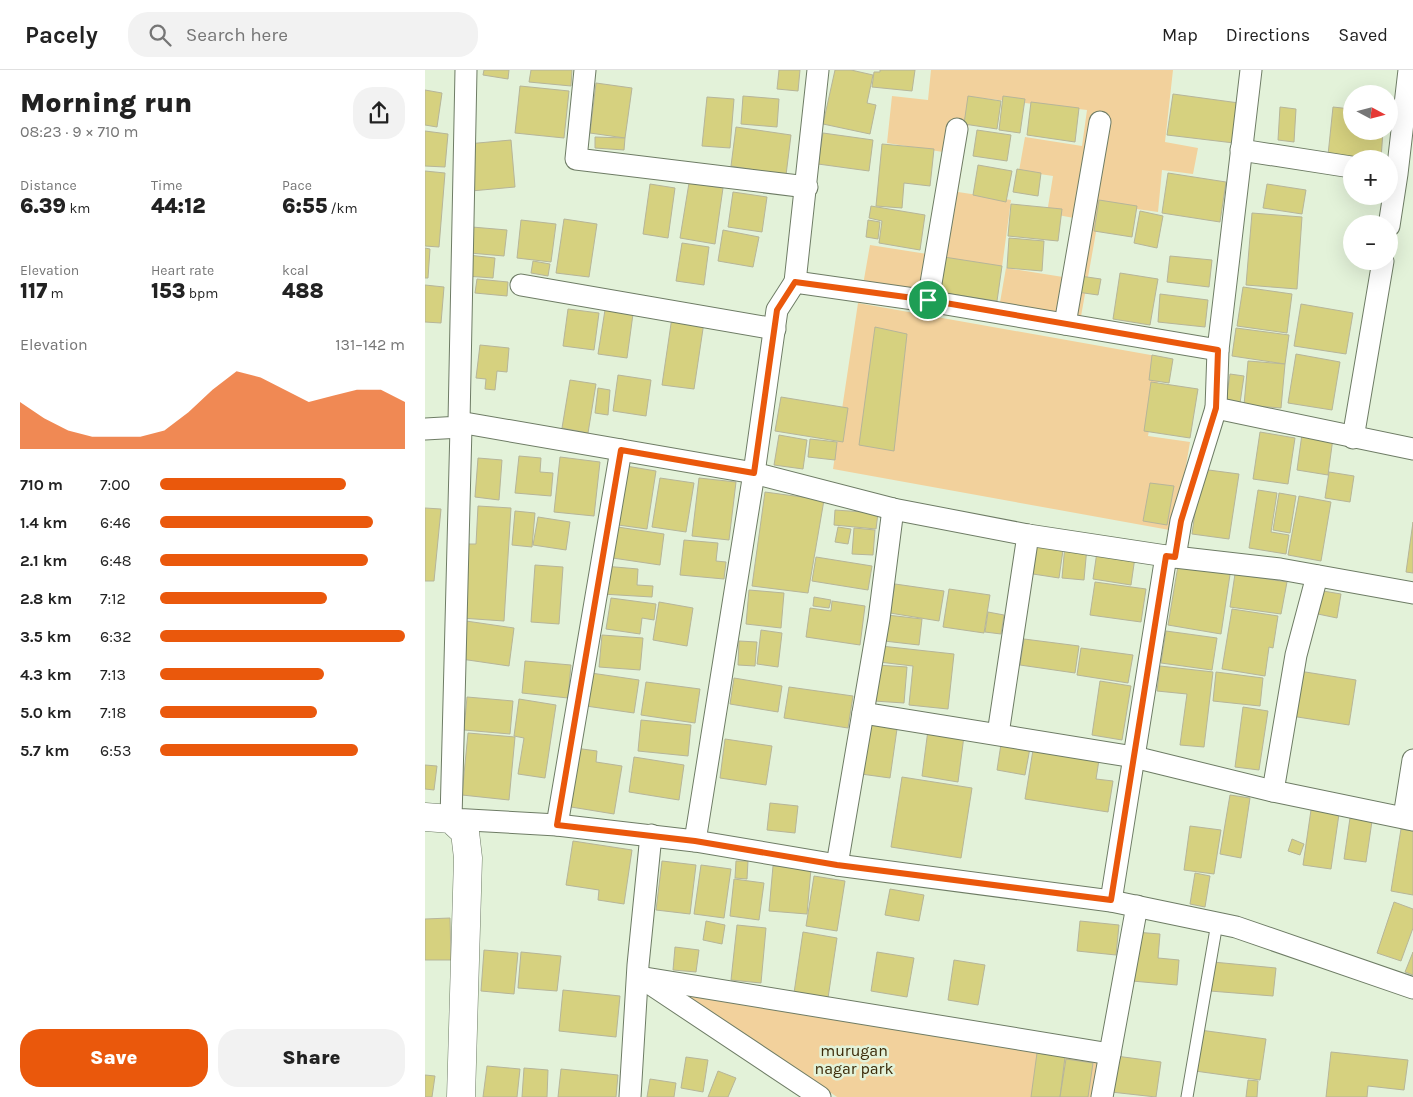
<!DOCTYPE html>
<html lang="en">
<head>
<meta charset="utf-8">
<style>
  :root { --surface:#fff; --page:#f2f2f2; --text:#222; --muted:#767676; --line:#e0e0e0; --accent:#ea580c }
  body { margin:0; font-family:Karla,sans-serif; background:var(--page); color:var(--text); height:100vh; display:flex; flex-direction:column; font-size:19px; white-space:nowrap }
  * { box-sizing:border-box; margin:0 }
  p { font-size:16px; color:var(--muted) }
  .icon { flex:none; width:28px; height:28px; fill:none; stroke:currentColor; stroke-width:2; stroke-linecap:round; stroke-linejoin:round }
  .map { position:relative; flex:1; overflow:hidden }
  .drawer { display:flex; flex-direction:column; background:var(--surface); width:425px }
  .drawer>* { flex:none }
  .needle { width:32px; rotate:97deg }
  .controls { position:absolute; left:918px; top:15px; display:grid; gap:10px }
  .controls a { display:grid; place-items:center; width:55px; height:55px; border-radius:50%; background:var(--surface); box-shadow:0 5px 20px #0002; font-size:25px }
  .pin { position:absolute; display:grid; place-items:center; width:42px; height:42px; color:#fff; margin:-21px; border:2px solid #fff; border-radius:50%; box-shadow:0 1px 5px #0007 }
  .round { display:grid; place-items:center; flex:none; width:52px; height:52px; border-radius:20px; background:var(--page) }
  .overview { display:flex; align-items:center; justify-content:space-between; height:85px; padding:0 20px }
  h1 { font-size:28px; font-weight:800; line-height:38px }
  .stats { display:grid; grid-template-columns:repeat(3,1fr); gap:8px; height:85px; padding:5px 20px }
  .stats div { display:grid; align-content:center }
  .stats b { font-size:21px; font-weight:800 }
  .stats small { font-size:14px; font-weight:400 }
  .stats p { font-size:14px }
  .chart { height:140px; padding:10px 20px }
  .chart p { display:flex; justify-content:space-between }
  .chart svg { width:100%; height:90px; margin-top:5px; fill:var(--accent); opacity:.7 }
  .button { display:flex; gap:10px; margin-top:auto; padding:10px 20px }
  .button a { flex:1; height:58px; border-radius:20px; background:var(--accent); color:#fff; font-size:20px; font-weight:800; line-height:58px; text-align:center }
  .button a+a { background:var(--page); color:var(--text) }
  ul { padding:0 20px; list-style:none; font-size:16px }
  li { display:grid; grid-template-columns:80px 60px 1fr; align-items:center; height:38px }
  li i { height:12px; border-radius:6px; background:var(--accent) }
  header { display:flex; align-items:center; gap:30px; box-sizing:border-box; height:70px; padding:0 25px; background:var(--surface); border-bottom:1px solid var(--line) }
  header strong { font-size:24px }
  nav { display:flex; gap:28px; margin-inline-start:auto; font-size:18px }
  .search { width:350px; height:45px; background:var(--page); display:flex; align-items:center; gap:12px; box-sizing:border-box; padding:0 18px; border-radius:20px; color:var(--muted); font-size:19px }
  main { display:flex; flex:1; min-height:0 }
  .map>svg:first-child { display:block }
</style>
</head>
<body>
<header>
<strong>Pacely</strong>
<div class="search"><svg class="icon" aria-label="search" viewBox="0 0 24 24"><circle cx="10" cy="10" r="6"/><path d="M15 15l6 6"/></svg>Search here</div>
<nav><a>Map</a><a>Directions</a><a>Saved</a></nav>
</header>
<main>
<section class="drawer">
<div class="overview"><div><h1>Morning run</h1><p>08:23 · 9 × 710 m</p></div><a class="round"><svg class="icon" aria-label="share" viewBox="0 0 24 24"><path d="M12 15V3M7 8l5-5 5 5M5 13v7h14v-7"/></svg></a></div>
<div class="stats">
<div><p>Distance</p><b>6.39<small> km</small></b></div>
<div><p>Time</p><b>44:12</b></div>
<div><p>Pace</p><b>6:55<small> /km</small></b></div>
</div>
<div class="stats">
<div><p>Elevation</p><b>117<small> m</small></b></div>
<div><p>Heart rate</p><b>153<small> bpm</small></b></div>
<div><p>kcal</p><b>488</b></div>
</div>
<div class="chart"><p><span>Elevation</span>131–142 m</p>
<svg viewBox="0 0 160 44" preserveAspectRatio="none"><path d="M0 44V21L10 29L20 35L30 38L40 38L50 38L60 35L70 26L80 15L90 6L100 9L110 15L120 21L130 18L140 15L150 15L160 21V44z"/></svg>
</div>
<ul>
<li><b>710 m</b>7:00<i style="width:76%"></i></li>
<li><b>1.4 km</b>6:46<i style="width:87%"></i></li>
<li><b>2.1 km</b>6:48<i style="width:85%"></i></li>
<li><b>2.8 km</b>7:12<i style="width:68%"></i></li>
<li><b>3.5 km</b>6:32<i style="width:100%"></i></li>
<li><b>4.3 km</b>7:13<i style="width:67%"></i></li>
<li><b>5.0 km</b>7:18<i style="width:64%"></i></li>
<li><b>5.7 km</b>6:53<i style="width:81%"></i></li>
</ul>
<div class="button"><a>Save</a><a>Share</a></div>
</section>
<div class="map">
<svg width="988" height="1027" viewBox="0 0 988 1027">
  <rect width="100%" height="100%" fill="#e3f2d9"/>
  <!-- green -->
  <g fill="#f2d19c">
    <path d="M506,0H748L740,72L773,78L768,104L737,100L733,142L676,134L655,252L574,238L581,198L638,207L649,148L622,143L628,106L594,101L600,67L657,76L662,40L548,27L533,122L586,130L577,197L519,189L511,227L438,215L445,175L502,184L518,82L462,73L467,26L503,30Z"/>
    <path d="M433,233L737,287L723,366L765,372L750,461L408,399Z"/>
    <path d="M260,924L675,990L668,1027H412Z"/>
  </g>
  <!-- building -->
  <g fill="#d6d17f" stroke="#b6b599">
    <path d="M59,0H84L83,9L58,5Z"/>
    <path d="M106,0H147L146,16L104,12Z"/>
    <path d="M354,0H375L373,21L352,19Z"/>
    <path d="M410,0H426L448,5L442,33L451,35L445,64L398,54Z"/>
    <path d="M455,0H490L487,21L447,17L449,2H455Z"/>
    <path d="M171,13L207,18L200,68L165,63Z"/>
    <path d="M95,16L144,21L139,68L90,63Z"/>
    <path d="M0,20L17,23L12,57L0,55Z"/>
    <path d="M748,24L814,33L809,73L742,65Z"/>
    <path d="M318,26L354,29L352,57L316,54Z"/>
    <path d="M543,26L576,31L572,59L539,54Z"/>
    <path d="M578,26L600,29L595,63L574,60Z"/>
    <path d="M282,27L309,29L305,78L277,76Z"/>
    <path d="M606,32L654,38L650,72L602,65Z"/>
    <path d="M855,37L871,39L869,72L853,70Z"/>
    <path d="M908,37L926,39V61H958L956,89L903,85Z"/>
    <path d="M311,57L366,65L361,105L306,96Z"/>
    <path d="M552,60L586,65L582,91L548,86Z"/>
    <path d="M0,61L23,64L20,97L0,96Z"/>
    <path d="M398,63L448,70L444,101L393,94Z"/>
    <path d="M170,67L200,68L199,80L170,78Z"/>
    <path d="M86,70L90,117L46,121L42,74Z"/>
    <path d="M457,74L509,79L505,116L479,113L477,138L451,136Z"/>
    <path d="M553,95L587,101L581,132L548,125Z"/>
    <path d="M592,99L616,103L613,126L588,122Z"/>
    <path d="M0,101L20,103L14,177L0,176Z"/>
    <path d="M743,103L801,112L795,152L737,143Z"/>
    <path d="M264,113L298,118L290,174L255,168Z"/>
    <path d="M225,114L250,118L243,168L218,164Z"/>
    <path d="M842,114L881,120L877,144L838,138Z"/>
    <path d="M308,122L342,127L337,162L303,157Z"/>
    <path d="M674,130L712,136L707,167L669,161Z"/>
    <path d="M586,134L637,139L633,171L583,166Z"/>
    <path d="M446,136L500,145L495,180L454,173L457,151L444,148Z"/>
    <path d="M715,141L738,146L732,178L709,173Z"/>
    <path d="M827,143L877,147L872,219L821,215Z"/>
    <path d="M139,149L172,154L164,207L131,203Z"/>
    <path d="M96,150L131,154L126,192L92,188Z"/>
    <path d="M443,150L455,152L453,169L441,167Z"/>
    <path d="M47,157L82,160L79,186L45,183Z"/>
    <path d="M298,160L334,167L328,197L293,191Z"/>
    <path d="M584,168L619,171L617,201L582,198Z"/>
    <path d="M257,173L284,177L279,215L251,211Z"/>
    <path d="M0,178L5,179L3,208H0Z"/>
    <path d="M43,185L70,188L68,208L41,206Z"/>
    <path d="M745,186L787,190L784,217L742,212Z"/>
    <path d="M519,187L577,196L572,231L513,222Z"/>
    <path d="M108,191L125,194L123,206L106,203Z"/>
    <path d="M695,203L733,209L725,255L688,249Z"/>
    <path d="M655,206L676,209L673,225L652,222Z"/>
    <path d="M52,209L83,212L82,226L50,223Z"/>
    <path d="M0,215L19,217L16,253L0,252Z"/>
    <path d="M818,217L867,224L862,263L812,256Z"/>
    <path d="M735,224L783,230L780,257L733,252Z"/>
    <path d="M876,234L928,243L921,284L869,276Z"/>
    <path d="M143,239L174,243L169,280L138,276Z"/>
    <path d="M180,240L208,244L202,288L173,284Z"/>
    <path d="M247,247L279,252L269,319L237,315Z"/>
    <path d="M450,257L482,264L469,381L434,375Z"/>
    <path d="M811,258L864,265L860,294L807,286Z"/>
    <path d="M55,275L84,278L82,302L72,301L70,320L60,319L61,309L51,308Z"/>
    <path d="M871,284L915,292L907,340L863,333Z"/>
    <path d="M727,285L748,289L744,313L724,310Z"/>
    <path d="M823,291L860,294L856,338L819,335Z"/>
    <path d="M805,304L819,306L815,333L801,331Z"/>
    <path d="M193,305L226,310L221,346L188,341Z"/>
    <path d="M145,310L171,314L163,363L137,358Z"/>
    <path d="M726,312L773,319L765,368L719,361Z"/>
    <path d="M173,318L185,320L183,345L170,343Z"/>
    <path d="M356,327L423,338L418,372L350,361Z"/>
    <path d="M835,362L870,368L863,414L828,409Z"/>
    <path d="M877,364L908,368L903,405L872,400Z"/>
    <path d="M354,365L382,370L378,399L349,395Z"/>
    <path d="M385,369L412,372L410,390L383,387Z"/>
    <path d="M94,386L116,388L115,402L128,403L126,426L90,423Z"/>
    <path d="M135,387L175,392L169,446L129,442Z"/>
    <path d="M53,388L77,390L74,430L50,427Z"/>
    <path d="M195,395L231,401L222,459L186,454Z"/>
    <path d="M776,399L814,404L804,469L767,464Z"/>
    <path d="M904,402L929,406L925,432L900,428Z"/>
    <path d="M235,408L269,413L261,462L227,457Z"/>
    <path d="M274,408L311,412L304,470L267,466Z"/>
    <path d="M725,413L749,416L742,455L718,451Z"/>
    <path d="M833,420L852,423L846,462L864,465L861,484L824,478Z"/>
    <path d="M340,422L399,430L383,523L327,516Z"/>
    <path d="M854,423L871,426L865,463L848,460Z"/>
    <path d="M874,426L906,432L896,491L863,485Z"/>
    <path d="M53,436L86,438L79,551L36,548L41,474H51Z"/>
    <path d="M0,438L16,439L9,511H0Z"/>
    <path d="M410,440L453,443L451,459L409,455Z"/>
    <path d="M90,441L110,443L107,477L87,475Z"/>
    <path d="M113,447L145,452L141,480L108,475Z"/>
    <path d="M988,452V503L981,502Z"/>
    <path d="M186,456L239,464L235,495L181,487Z"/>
    <path d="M413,457L426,459L423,474L410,472Z"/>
    <path d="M429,458L450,460L448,485L427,484Z"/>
    <path d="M613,469L639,473L634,508L608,504Z"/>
    <path d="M259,470L293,473L291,491L301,492L299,509L255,505Z"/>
    <path d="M640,475L662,477L659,510L637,508Z"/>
    <path d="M672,482L710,487L706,515L668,509Z"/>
    <path d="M391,487L447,496L443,520L387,511Z"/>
    <path d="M754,490L806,498L796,564L743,555Z"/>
    <path d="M110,495L138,497L134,554L106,552Z"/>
    <path d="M179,496L213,499L212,515L228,516L227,527L177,524Z"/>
    <path d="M810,504L862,512L856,544L805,537Z"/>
    <path d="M670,512L721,519L716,552L665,545Z"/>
    <path d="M470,514L519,521L514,551L465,543Z"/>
    <path d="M524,519L565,525L559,563L518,557Z"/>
    <path d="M324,520L359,523L356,558L321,554Z"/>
    <path d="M892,520L916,524L912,548L888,543Z"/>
    <path d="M389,527L406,530L404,538L388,536Z"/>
    <path d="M186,528L231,534L229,550L217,548L215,564L181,559Z"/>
    <path d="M407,531L440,536L435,575L381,567L385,538L406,541Z"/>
    <path d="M234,532L268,538L262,576L228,570Z"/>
    <path d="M807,539L853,546L848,578L844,577L840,606L797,599Z"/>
    <path d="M563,542L579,545L576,564L560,562Z"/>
    <path d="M462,545L497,549L494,575L459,571Z"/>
    <path d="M41,551L89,558L84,596L36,589Z"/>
    <path d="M336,560L357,563L353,597L332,594Z"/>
    <path d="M741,561L792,568L787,600L736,593Z"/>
    <path d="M177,565L218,568L215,600L174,597Z"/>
    <path d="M599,569L654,576L650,603L595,595Z"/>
    <path d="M314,571L332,572L330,596L313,595Z"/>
    <path d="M456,576L529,584L523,639L484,635L488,596L454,592Z"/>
    <path d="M656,578L708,585L703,613L652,605Z"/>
    <path d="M100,591L146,595L143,628L97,623Z"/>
    <path d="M452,595L482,597L479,633L449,631Z"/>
    <path d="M735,596L788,602L779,677L755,675L762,624L732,621Z"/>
    <path d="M874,601L931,610L924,655L866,646Z"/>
    <path d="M791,602L838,608L835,636L788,631Z"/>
    <path d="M166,603L214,610L209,643L161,636Z"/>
    <path d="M309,608L357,616L353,642L305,634Z"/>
    <path d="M675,611L706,616L697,670L667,665Z"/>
    <path d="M221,612L275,619L270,653L216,645Z"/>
    <path d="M364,617L428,626L423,658L359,648Z"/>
    <path d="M42,627L88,631L85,664L39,660Z"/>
    <path d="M94,629L131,635L120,708L93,704L99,668L89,666Z"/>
    <path d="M818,637L843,641L834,700L810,697Z"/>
    <path d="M444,648L473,652L465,708L436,704Z"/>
    <path d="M216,650L266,655L263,686L213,681Z"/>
    <path d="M503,660L539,666L533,712L497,706Z"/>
    <path d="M43,663L90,667L84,730L37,725Z"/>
    <path d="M300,669L347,676L341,715L295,708Z"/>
    <path d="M576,674L605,678L600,705L572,700Z"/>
    <path d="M150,678L172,681L171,692L197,696L189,744L140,736Z"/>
    <path d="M608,680L674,690L671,709L688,711L683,742L600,729Z"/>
    <path d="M209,687L259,695L254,730L204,722Z"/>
    <path d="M0,695L12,696L9,720L0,719Z"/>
    <path d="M477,707L547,718L536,788L466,777Z"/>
    <path d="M805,725L825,728L816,788L795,784Z"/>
    <path d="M345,733L373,736L370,763L342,760Z"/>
    <path d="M886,740L914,744L906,799L878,795Z"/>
    <path d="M925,748L947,751L941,792L919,789Z"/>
    <path d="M765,756L796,760L789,804L759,800Z"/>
    <path d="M976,759L988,761V825L966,821Z"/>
    <path d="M867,769L879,774L875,785L863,781Z"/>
    <path d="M148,771L207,780L199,834L173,830L174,820L141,815Z"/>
    <path d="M237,791L271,795L265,844L231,840Z"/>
    <path d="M311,791H323L322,809L310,808Z"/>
    <path d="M276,795L306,799L299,848L269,844Z"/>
    <path d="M348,796L386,799L382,844L344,841Z"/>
    <path d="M770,803L785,806L780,837L765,834Z"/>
    <path d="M389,806L420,811L412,861L381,856Z"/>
    <path d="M309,809L339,813L334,850L305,846Z"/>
    <path d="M465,819L499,825L494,851L460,845Z"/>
    <path d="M969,832L988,839V858L976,891L952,883Z"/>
    <path d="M25,848L26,890H0V849Z"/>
    <path d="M281,851L300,855L297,874L278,870Z"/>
    <path d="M655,851L694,855L691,885L652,881Z"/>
    <path d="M312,855L341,858L336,913L306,910Z"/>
    <path d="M378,862L412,868L403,928L369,923Z"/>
    <path d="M710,862L735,864L733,888L754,890L752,915L707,911Z"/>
    <path d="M250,877L274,880L271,902L248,900Z"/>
    <path d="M59,880L93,883L89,924L56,921Z"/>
    <path d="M96,882L136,886L132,921L93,918Z"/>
    <path d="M452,882L489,888L482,927L446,921Z"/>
    <path d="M988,882V905L980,902Z"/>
    <path d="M529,890L560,895L553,935L523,930Z"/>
    <path d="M788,892L851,898L848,926L785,921Z"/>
    <path d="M138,920L195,926L191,967L134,961Z"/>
    <path d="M775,960L841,969L835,1010L770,1001Z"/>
    <path d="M906,982L983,990L979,1020L943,1016L942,1027H901Z"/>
    <path d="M612,983L640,987L635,1027H606Z"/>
    <path d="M691,986L736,992L731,1027L686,1022Z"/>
    <path d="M261,987L283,990L278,1022L256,1018Z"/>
    <path d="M641,989L668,993L663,1027H635Z"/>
    <path d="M62,996L95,999L92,1027H58Z"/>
    <path d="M99,998L123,1000L122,1027H97Z"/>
    <path d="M136,999L193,1005L191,1027H133Z"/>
    <path d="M293,1001L311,1008L303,1027H283Z"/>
    <path d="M0,1005L10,1006L7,1027H0Z"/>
    <path d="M225,1009L251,1013L249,1027H222Z"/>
    <path d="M823,1010L833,1011L832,1027H821Z"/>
  </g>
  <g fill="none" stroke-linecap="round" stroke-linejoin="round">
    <!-- service casing -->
    <g stroke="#6e7c65" stroke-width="13">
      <path id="service" d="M762,1027L792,853"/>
    </g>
    <!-- minor casing -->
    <g stroke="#6e7c65" stroke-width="23">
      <g id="minor">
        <path d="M160,0L151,89L382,117"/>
        <path d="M816,80L926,97"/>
        <path d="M964,156L972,104L984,0"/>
        <path d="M370,212L393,0"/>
        <path d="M96,215L350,259"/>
        <path d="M503,231L532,59"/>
        <path d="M640,254L675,52"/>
        <path d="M793,280L791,338L988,379"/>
        <path d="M34,352L329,403L468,439L603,465L741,486L855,499L988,523"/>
        <path d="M36,357L26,749L132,755L270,771L412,795L686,831L811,857L988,918"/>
        <path d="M0,359L36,357L34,352L41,0"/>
        <path d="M928,368L958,191"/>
        <path d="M750,487L756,451L791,338"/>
        <path d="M892,506L871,585L848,721L988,750"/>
        <path d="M438,643L709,687L848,721"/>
        <path d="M573,664L603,465"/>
        <path d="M979,747L988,690"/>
        <path d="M132,755L196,380"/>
        <path d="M270,771L329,403L352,240L370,212L503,231L793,280L826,0"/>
        <path d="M412,795L454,549L468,439"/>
        <path d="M686,831L741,486"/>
        <path d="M214,907L685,984"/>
        <path d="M221,911L395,1027"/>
        <path d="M205,1027L213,895L226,765"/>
        <path d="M677,1027L712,836"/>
      </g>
    </g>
    <!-- tertiary casing -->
    <g stroke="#6e7c65" stroke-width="29">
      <path id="tertiary" d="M0,747L26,749L40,762L43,788L36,1027"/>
    </g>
    <!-- service -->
    <use href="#service" stroke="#fff" stroke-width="11"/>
    <!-- minor -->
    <use href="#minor" stroke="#fff" stroke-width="21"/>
    <!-- tertiary -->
    <use href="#tertiary" stroke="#fff" stroke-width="28"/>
  </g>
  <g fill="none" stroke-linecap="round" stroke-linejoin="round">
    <!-- route casing -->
    <g stroke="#fff" stroke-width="10">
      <path id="route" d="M370,212L503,230L793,280L791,338L756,451L750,487L741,486L686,830L412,795L270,771L132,755L196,380L329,403L352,240Z"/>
    </g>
    <!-- route -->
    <use href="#route" stroke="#ea580c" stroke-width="6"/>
  </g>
  <g text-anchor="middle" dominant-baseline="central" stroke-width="5" stroke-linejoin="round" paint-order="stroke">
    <!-- park labels -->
    <g font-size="16" fill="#3b2a08" stroke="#e3f2d9">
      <text x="429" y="980">murugan<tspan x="429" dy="18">nagar park</tspan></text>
    </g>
  </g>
</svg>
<div class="controls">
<a><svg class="needle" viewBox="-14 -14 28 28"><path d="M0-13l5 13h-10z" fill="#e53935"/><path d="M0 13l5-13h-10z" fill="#767676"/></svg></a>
<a>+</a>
<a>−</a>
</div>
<div class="pin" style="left:503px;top:230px;background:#1e9e55"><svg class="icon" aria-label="arrive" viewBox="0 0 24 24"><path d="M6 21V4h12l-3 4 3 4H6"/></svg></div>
</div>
</main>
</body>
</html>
